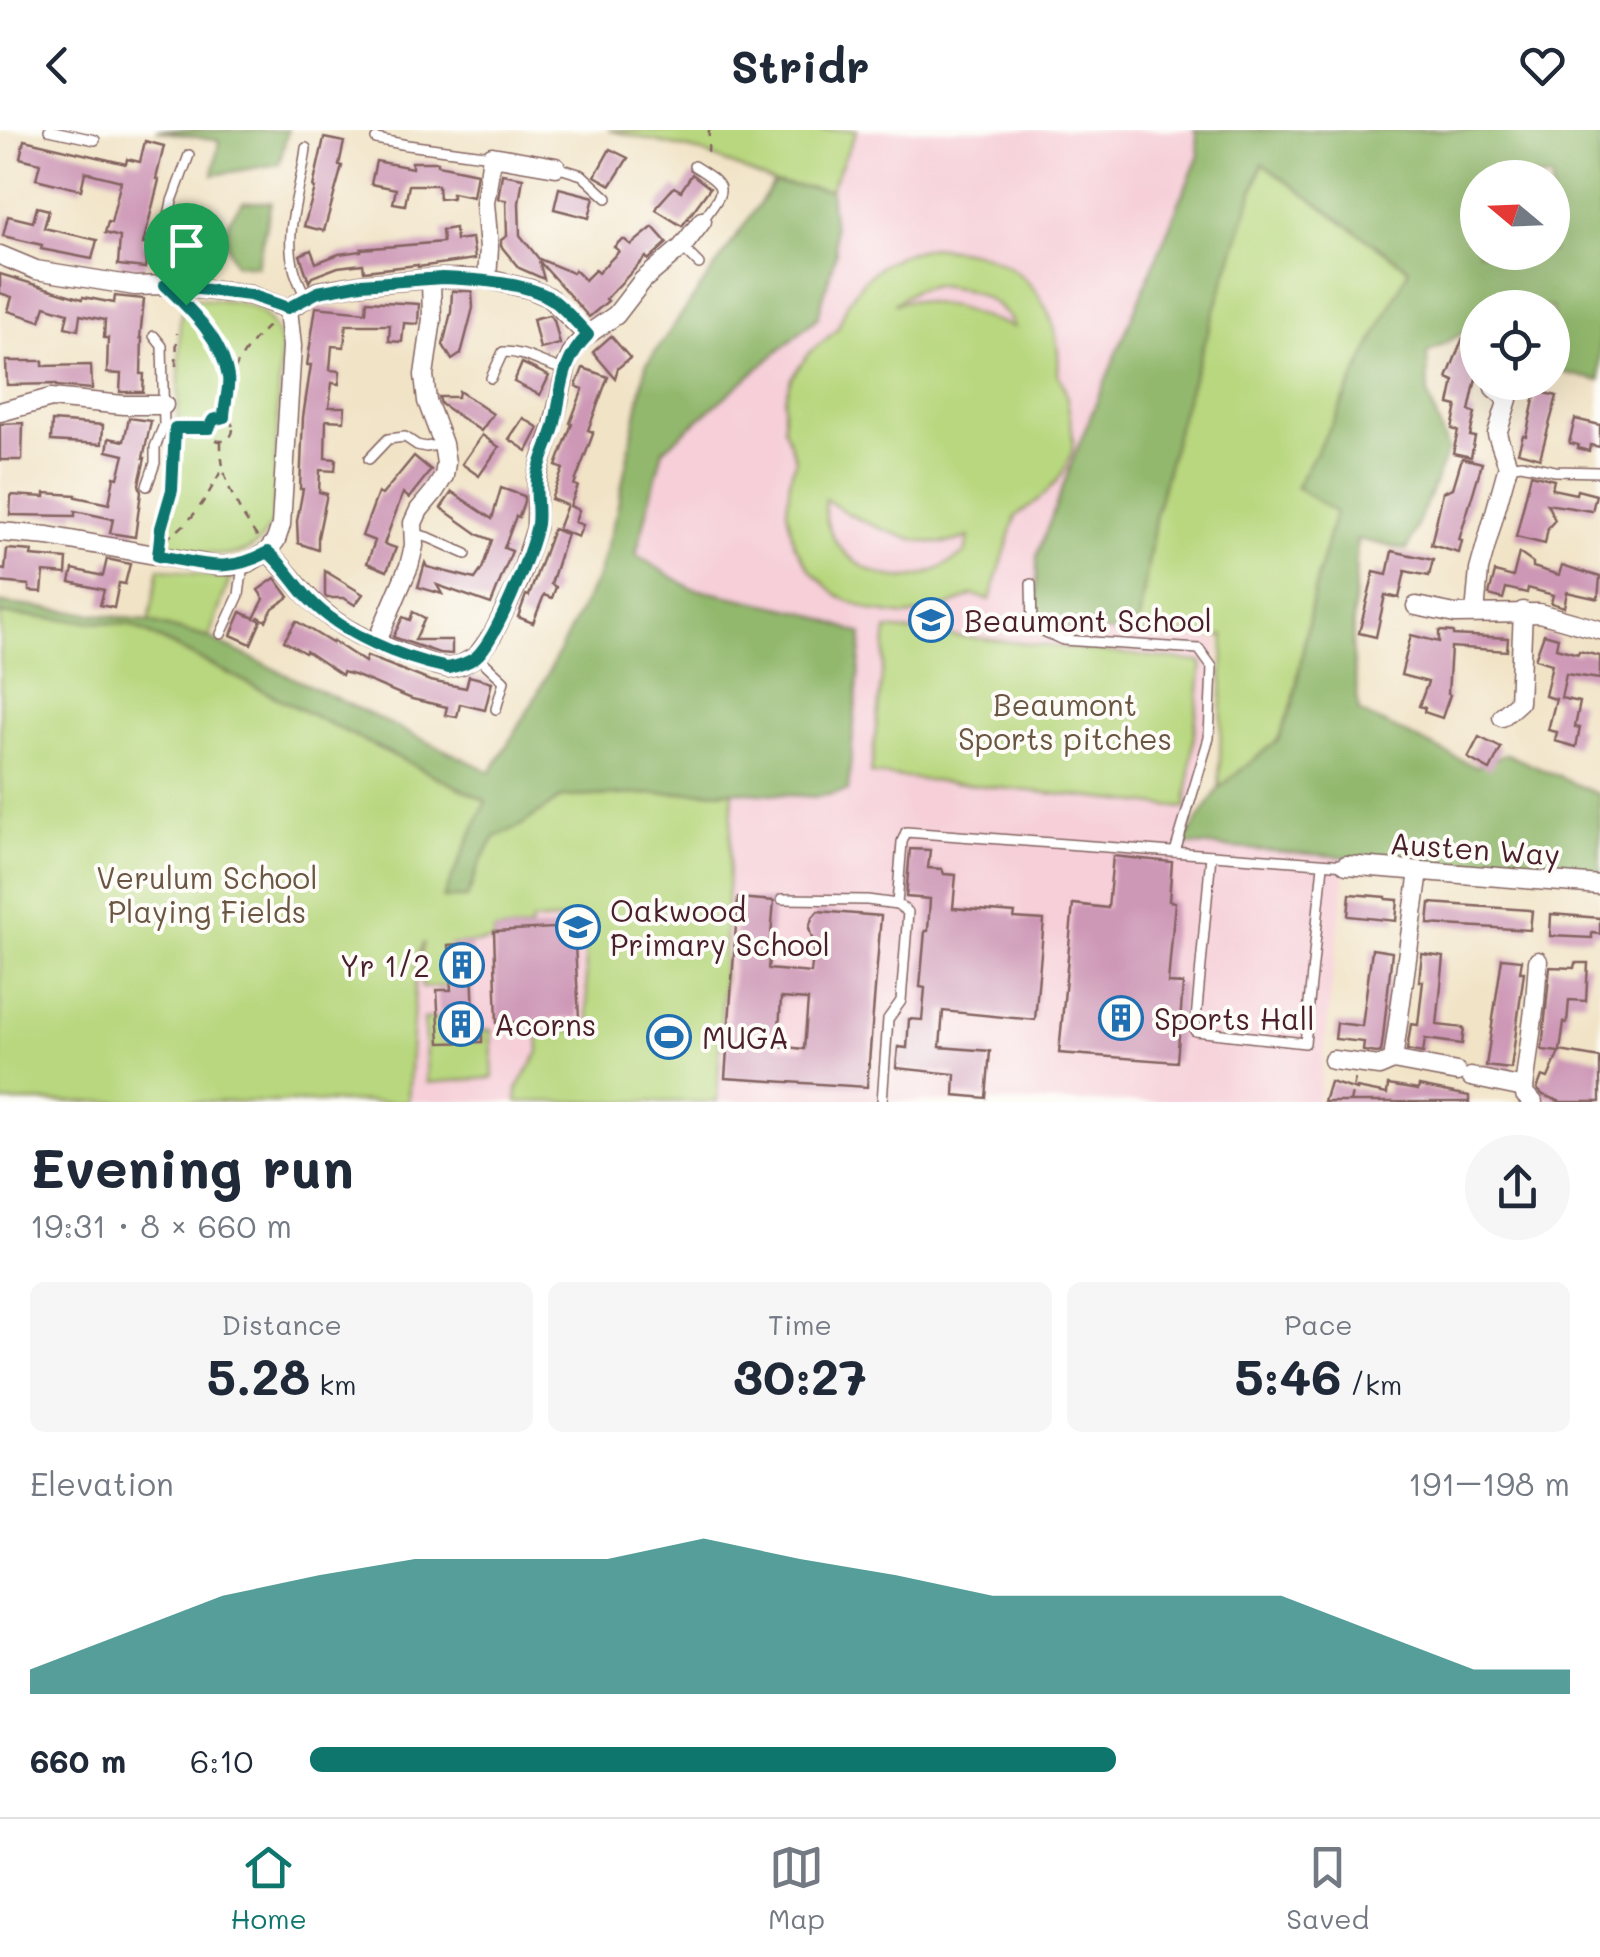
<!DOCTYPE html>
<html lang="en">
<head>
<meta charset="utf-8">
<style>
  :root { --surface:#fff; --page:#f6f6f7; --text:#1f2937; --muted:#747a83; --line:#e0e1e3; --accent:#0f766e }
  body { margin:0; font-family:Mali,sans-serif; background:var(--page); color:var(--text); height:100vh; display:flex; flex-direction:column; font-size:38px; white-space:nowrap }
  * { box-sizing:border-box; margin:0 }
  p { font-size:32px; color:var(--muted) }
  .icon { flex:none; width:55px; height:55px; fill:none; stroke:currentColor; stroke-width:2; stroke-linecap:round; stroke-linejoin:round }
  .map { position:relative; height:972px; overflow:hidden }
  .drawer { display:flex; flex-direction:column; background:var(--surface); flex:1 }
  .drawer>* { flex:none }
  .needle { width:65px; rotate:289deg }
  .fabs { position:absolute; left:1460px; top:30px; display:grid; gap:20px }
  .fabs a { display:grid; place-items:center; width:110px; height:110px; border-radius:50%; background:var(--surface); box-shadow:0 10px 40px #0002; font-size:50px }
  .pin { position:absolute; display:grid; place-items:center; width:85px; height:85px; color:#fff; margin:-102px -42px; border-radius:50% 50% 50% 0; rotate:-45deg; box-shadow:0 0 10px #0007 }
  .pin .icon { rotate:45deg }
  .round { display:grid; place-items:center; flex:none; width:105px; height:105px; border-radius:52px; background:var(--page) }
  .summary { display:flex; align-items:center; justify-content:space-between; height:170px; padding:0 30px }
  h1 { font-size:55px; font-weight:700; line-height:75px }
  .figures { display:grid; grid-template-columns:repeat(3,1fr); gap:15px; height:170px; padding:10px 30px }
  .figures div { display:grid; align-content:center; border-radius:15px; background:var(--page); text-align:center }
  .figures b { font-size:50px; font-weight:700 }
  .figures small { font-size:28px; font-weight:400 }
  .figures p { font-size:28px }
  .chart { height:280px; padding:20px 30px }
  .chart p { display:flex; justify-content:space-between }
  .chart svg { width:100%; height:180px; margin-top:10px; fill:var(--accent); opacity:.7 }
  ul { padding:0 30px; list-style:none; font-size:32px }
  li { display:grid; grid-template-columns:160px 120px 1fr; align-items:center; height:75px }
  li i { height:25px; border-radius:12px; background:var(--accent) }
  header { display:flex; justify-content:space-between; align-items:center; height:130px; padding:0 30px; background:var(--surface); font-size:45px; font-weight:700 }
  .dock { display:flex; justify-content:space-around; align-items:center; height:140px; border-top:2px solid var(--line); background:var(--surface); font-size:28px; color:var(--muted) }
  .dock a { display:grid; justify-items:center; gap:5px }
  .dock .on { color:var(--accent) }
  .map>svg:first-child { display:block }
</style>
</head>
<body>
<header><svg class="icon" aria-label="back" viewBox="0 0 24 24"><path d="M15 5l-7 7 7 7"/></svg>Stridr<svg class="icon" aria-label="heart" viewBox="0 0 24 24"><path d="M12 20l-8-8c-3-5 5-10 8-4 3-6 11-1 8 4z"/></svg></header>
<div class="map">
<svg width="1600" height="972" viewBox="0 0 1600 972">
  <rect width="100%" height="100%" fill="#fdfcf7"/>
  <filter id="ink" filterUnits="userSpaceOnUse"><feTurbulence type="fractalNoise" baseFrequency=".01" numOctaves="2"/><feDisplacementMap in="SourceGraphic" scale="20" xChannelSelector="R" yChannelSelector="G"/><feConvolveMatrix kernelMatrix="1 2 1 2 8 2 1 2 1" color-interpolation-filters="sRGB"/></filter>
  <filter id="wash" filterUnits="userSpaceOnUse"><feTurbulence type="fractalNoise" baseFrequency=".0048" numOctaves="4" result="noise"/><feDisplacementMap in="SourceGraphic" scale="40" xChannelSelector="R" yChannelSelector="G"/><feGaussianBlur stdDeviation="2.25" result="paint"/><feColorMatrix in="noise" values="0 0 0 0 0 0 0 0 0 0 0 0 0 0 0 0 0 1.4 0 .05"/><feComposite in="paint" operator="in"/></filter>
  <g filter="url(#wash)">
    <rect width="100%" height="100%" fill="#f1e3c6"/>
    <!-- built -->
    <path fill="#f6cfd8" d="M857,0H1194L1196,2L1199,24L1075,324L1037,426L1038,496L1219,510L1203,648L1189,703L1348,720L1318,972H408L417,826L443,768L733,661L817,667L807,483L691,458L636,425L663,320L818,187L836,122L830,60Z"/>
    <!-- green -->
    <g fill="#b8d77e" stroke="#817b54" stroke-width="2.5" fill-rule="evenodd">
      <path d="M608,0H857L830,60L774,53L702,22Z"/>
      <path d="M1262,33L1409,139L1334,290L1297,356L1335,382L1314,461L1293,572L1278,610L1219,658L1224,506L1137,504L1156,383L1182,282Z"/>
      <path d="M931,117C953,119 979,121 1000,132C1042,153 1062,198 1058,244C1065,255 1067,267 1069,281C1071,294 1075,309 1072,321C1064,351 1040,370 1016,386L990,470L973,465L937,481L905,486L873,481L839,467L812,442L794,414L787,381L790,348L796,329L784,298V271L791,248L810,222L837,200L848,172L863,151L882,135L901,125ZM934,155C965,157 1000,167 1014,197L950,176L910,170L894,174L915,160ZM826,369C849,388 907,412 938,413C949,414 959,410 969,407L965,423C948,435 928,447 907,448C866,451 818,411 826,369Z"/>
      <path d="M185,168C230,173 263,164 281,213L273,390C251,443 208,422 163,414L177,349L180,193Z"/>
      <path d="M159,438L215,448H230L209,508L149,492Z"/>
      <path d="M0,484L130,495L487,672L467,768L480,732L495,707L520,696L562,667L733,661L717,972H517V959L539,922L538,903L593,898L588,882L583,788L531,792L530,799L494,801V811L449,815L451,856L422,858L421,826L424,812L417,826L408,972H0Z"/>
      <path d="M887,499L1202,532L1186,678L871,644Z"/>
      <path d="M440,888L482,911V900H491L493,948L427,953L424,889Z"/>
    </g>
    <!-- forest -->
    <g fill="#92b86d" stroke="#6e6c4c" stroke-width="2.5" fill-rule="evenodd">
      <path d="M156,0H288L279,34L213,45L219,11Z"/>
      <path d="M1194,0H1600V251L1553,240L1552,178H1478L1477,187L1463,203L1427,223L1428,265L1448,320L1407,420L1357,409L1352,516L1359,582L1476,637L1507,624L1600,665V747L1182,714L1219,658L1278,610L1293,574L1314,461L1335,382L1296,357L1334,290L1409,139L1262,34L1182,282L1156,383L1137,504L1037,496V426L1075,324L1199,25L1196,2ZM1478,48H1552V122H1478Z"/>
      <path d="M774,53L830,60L836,122L818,187L663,320L636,425L691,458L807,483L862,504L848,661L817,667L733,661L562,667L520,696L495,707L480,732L467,768H443L486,671L131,495L0,484V473L142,490L209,508L491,642L532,574L598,446L617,380L646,235Z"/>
      <path d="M243,72H271L257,136L235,134C222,107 222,94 243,72Z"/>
    </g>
    <g id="blocks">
      <!-- building -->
      <g fill="#cd97b6" fill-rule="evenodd">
        <path d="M324,8L344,12L339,35L342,36L324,101L304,96L315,58L313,57Z"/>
        <path d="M24,10L126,34L127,29L140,32L145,11L164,16L156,49L159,50L143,114H148L145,138L118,135L120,107L105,103L108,92L111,93L121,51L85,42L81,60L36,49L40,33L20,28Z"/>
        <path d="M610,19L628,28L611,55L595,46Z"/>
        <path d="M376,31L412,38V32H438V35L477,43L473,67L452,63V68L439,69L438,55H409L405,75L393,73L396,59L371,54Z"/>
        <path d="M502,44L523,48L519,73L520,105L539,129L573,143L575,140L585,150L595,140L598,143L619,121L614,117L621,110H625L631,115L653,97L667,113L648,130L646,127L606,169L608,171L589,187L539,131L544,149L519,138L501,116V110L507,106L506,70L498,69Z"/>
        <path d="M692,44L710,58L682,96L656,80L659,74L674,57L681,61Z"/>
        <path d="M559,58L594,67L589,88L554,79Z"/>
        <path d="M37,77L49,80L44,98L97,110L92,129L41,119L42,115L3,106L8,86L33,92Z"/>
        <path d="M455,98L456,110L472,108L475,129L418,137V135L364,141L363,134L338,137L312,147L309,152L300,125L311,120L316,133L339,124L361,121V119L443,112L442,100Z"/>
        <path d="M0,144L82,169L83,167L114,173L115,166L144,169L140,208H142L141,244H144L143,262H120L121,244L107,243L108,208H104L105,190L80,185L78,200L65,197L68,183L45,176L40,191L8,181L12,167L0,163Z"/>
        <path d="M452,161H472L473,178L461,224L452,230L443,215L451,182Z"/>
        <path d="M367,171L419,174L418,194L404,193L402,212L389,211L390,195H346L344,217L332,216L330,240L340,241L339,254L332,253L329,277H345L344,291L326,290L325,328L336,329L335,341L320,340L319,362L327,364L318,407V420L298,413L297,391L303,359H300L303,287L311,235H307L316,177L366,182Z"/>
        <path d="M549,185L554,190L560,214L540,219L533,189Z"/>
        <path d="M1478,202V239L1469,281L1475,283L1470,306L1475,307L1471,327L1453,323L1458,301L1452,299L1457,276L1449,274L1454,251L1447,248L1462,210L1468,215Z"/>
        <path d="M611,206L630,228L618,238L615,248L593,222Z"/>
        <path d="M6,231H43V236L91,235L92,259L56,256V254L7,255Z"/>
        <path d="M522,233L549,246L540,265L514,252Z"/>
        <path d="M583,238L608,247L588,300L593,302V304L574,355L578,356L570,376L579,380L575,392L583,395L578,407L558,399L567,375L551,369L563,339L556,336L572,294L570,293L583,259L576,256Z"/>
        <path d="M459,261L493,284L481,301L441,274L439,267H458Z"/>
        <path d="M1536,261L1557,266L1540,328L1518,322L1523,305L1526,306Z"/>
        <path d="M129,288L151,291L143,328H145L139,354L141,362L135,407L110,403L113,389L75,381V386L10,385L11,365L45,367V363L76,365V367L109,374L114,347L118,348L124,325L107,321L109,308L124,311Z"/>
        <path d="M523,288L539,298L527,321L509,309Z"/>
        <path d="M1575,289L1600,295V317L1590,315L1589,321L1577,318L1578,315L1569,313Z"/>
        <path d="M52,291L103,295L102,314L51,311Z"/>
        <path d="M23,293L22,330H0V294Z"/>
        <path d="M482,305L499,317L479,346L462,334Z"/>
        <path d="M414,326L431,340L409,368L403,363L384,414L396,418L387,441L367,433L375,411L362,406L378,363L382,365Z"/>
        <path d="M1462,328L1482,333L1459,410L1462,411L1459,423L1431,415L1443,362L1453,358Z"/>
        <path d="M1531,344L1554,350L1552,359L1576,364L1577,360L1596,365L1592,381L1547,374L1555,390L1548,398L1545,414L1516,407Z"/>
        <path d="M501,358L524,366V371L519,387L516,386L504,418L512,421L491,474L437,455L442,464L418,457L425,433L427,437L475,449L482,439L492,410L479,405L441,378L452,362L492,389Z"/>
        <path d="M553,399L567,404L551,454L556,457L552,468L544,465L533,493L518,487L526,465L529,466Z"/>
        <path d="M7,419L32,421L31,426L67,429L66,444L44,442L42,462L29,461V455L0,452V439L5,440Z"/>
        <path d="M1392,421L1433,430L1429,446L1405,441L1399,468L1385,465L1376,507L1359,503L1374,442L1387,445Z"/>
        <path d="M1519,423L1533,433V437L1559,445L1562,435L1600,447L1598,469L1567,462L1564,477L1551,473L1553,465L1528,458L1527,463L1506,458L1503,469L1489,465L1495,442L1513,447Z"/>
        <path d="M107,429L130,434L125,454L119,453L114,478L100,475L104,460L70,452L73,439L103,446Z"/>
        <path d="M325,441L363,464L355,475L344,468H327L325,466Z"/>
        <path d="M275,448L289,467L273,478L266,491L259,487L257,489L261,491L251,514L231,505L241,482L254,488L264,469L258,460Z"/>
        <path d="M413,482L425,488L415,510H452V524L439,523L393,507L403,487L410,490Z"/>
        <path d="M296,491L332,513L333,511L365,532L367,526L430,551L466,558L469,546L492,552L485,580L460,574L457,587L445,585L447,577L412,569L357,546L343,542L342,545L306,521L305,523L284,511Z"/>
        <path d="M1439,501L1453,502V505L1508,508L1507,521L1451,517L1448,564L1450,565L1442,588L1424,582L1425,578L1419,576L1428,552L1401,545L1411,505L1439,512Z"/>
        <path d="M1544,504L1558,508L1556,518L1578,524L1579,521L1600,526V549L1566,544L1561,568L1580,572L1575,597L1580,598L1576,617L1555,611L1557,602L1548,600L1556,569L1545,566L1552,534L1535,529Z"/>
        <path d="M1479,607L1501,618L1490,640L1468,628Z"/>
        <path d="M910,719L930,720L928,738L942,739L944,744L956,745L953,778L1015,783L1014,788L1044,790L1035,890L943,881L940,917L990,921L986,968L954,965L955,944L896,938L898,917L907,918L909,889L922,890L925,858L920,857L925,801H928L930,769L906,767Z"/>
        <path d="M1113,726L1172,732L1169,771L1175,772L1168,853L1183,854L1177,932L1059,923L1073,774L1108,778Z"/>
        <path d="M1350,764L1386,767V769L1398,770L1396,791L1348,786Z"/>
        <path d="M738,768L774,771L768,839L811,843L814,815L809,798L812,788L818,781L881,786L867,957L725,948ZM781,868L808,870L804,919L778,916Z"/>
        <path d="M1430,773L1529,780L1532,781L1530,800L1428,794Z"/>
        <path d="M1551,784L1600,788V804L1592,803V808L1550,806Z"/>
        <path d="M574,797L579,888L497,893L494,801Z"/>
        <path d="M471,813L474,887H481L482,912L440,913L437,860H451L448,815Z"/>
        <path d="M1372,819L1392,822L1383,908L1381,922L1377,923L1363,921L1364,912L1335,909L1337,893L1362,896Z"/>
        <path d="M1422,824L1444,827L1437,895L1464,898L1462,914L1425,909L1423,923L1407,920L1411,894L1418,895L1423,851H1419Z"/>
        <path d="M1502,828L1522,830L1520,842H1524L1511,939L1486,936Z"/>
        <path d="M1575,833H1588L1586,871L1569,870L1567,893L1564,892L1560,921L1600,928V972H1561L1543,965L1537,959L1542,946L1548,948L1559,922L1542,920L1550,837L1574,838Z"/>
        <path d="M1330,952L1357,960V958L1387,964L1388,955L1418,960L1419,956L1469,966V972H1324Z"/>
      </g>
    </g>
  </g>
  <g filter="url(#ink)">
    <use href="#blocks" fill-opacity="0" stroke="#846461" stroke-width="2.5"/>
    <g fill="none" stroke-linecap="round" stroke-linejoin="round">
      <!-- lane casing -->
      <g stroke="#846461" stroke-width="12">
        <g id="lane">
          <path d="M49,0L95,10"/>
          <path d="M376,9L407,15L492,26"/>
          <path d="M694,36C730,58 725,59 702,91"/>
          <path d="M556,37L582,45L607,68"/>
          <path d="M682,117L699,134"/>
          <path d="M165,155V106L172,71L189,25"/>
          <path d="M306,168C302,158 296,148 294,138C283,100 302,56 306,18"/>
          <path d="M491,248L503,222C524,221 544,235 565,240"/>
          <path d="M369,329L388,309L405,307L417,315L426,317L443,314"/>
          <path d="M1508,336L1521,334L1555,341L1600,342"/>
          <path d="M147,356L155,333V317L164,295L162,216L154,206"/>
          <path d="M413,403L430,408L466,424"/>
          <path d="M1031,454L1032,496L1063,510L1199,519L1212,537L1209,608L1175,722"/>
          <path d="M221,504L239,465L243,434"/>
          <path d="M477,526L504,551L496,579"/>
          <path d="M1211,725L1195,901L1305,913L1323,735"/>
          <path d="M782,769L867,770L897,774L908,782L901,871L888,889L882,972"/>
          <path d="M897,774L902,712L906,702L1346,735"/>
        </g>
      </g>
      <!-- street casing -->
      <g stroke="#846461" stroke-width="21">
        <g id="street">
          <path d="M0,125L36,140L135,156L165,155L250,165L288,179L318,161L361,154L442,148L487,149L530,159L549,167L587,205"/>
          <path d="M487,149L489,118L485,73L492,26L556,37"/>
          <path d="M0,282L51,268L124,275H164"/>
          <path d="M0,402L48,406L217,436H232L248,433L267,422L276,410L281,395L292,216L288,179"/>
          <path d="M267,422C285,436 295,454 310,469C345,507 389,518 435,535L448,538L461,535L477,526L493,504L519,451L536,398L537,349L542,329L553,297L567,234L575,217L587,205L616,185L643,150L682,117L702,91"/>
          <path d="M1416,476L1455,484L1539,483L1600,500"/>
          <path d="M1475,483L1479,440L1508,336L1497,304L1508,269L1494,258"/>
          <path d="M376,513L409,436L414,416L413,393L419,380L434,362L444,346L446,333L443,314L427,271L424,245L432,189L431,149"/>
          <path d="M1502,587L1519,572L1523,481"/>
          <path d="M1346,735L1600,755"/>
          <path d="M1333,930L1379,936L1393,930L1419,741"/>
          <path d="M1393,930L1457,942"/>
          <path d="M1471,947L1524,958"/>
          <path d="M1533,972L1525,965L1524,958L1535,872L1538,831"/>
        </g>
      </g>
      <!-- path -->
      <g stroke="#846461" stroke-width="2.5" stroke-dasharray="8 8" stroke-linecap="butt">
        <path d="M708,22L709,0"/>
        <path d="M185,174C206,196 218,220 229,248"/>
        <path d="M176,236L177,203"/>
        <circle cx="221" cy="299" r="12"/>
        <path d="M224,287C226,246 241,221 271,193"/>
        <path d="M175,298H207"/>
        <path d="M221,311C220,349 237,378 258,408"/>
        <path d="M160,409L166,377L172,359L175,304"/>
        <path d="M165,409C192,394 208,366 222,339"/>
        <path d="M1350,972L1355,949"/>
      </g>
      <!-- lane -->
      <use href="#lane" stroke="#fff" stroke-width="9"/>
      <!-- street -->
      <use href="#street" stroke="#fff" stroke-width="18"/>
    </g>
  </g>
  <g fill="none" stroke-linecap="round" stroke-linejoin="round" filter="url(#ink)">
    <!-- route casing -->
    <g stroke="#fff" stroke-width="20">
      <path id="route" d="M442,148C473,149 528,152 553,170C566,180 577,193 588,205C559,234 563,261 554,297C549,314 540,330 537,348C535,364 539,379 537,394C532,421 496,510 476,527C468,533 458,536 448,538C401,528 342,504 309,469C294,453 285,436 268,422C226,445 203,433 158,426L161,398L172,360L175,298H209L213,290L224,287C224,276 230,256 228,247C222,209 191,180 165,155L250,165L288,178L318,162L361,154Z"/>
    </g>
    <!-- route -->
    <use href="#route" stroke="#0f766e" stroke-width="12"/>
  </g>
  <!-- icons -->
  <defs>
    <g id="school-ring" transform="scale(2.25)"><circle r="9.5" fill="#fdfcf7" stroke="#1f6fb2" stroke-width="1.5"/><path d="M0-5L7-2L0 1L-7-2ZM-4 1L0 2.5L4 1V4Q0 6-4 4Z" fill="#1f6fb2"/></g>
    <g id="building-ring" transform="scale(2.25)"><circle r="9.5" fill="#fdfcf7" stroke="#1f6fb2" stroke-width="1.5"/><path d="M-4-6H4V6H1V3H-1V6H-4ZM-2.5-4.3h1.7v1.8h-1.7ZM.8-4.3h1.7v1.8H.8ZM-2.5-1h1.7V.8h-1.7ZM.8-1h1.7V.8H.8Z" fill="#1f6fb2"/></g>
    <g id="stadium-ring" transform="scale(2.25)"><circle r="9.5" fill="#fdfcf7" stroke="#1f6fb2" stroke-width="1.5"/><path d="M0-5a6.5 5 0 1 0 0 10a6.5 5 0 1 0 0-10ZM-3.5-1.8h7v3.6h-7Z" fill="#1f6fb2"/></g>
  </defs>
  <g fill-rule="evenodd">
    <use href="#school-ring" x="931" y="490"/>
    <use href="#school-ring" x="578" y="797"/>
    <use href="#building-ring" x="462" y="835"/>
    <use href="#building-ring" x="1121" y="888"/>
    <use href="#building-ring" x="461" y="894"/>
    <use href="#stadium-ring" x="669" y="907"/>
  </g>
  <g text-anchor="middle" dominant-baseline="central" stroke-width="8" stroke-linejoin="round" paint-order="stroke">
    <!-- poi labels -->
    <g font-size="30" fill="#4a1f2b" stroke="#fdfcf7" text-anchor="start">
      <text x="964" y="490">Beaumont School</text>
      <text x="610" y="780">Oakwood<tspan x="610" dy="34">Primary School</tspan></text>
      <text x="430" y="835" text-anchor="end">Yr 1/2</text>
      <text x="1154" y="888">Sports Hall</text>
      <text x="494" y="894">Acorns</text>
      <text x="702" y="907">MUGA</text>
    </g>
    <!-- park labels -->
    <g font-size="30" fill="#6b5644" stroke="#fdfcf7">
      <text x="1065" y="574">Beaumont<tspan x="1065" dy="34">Sports pitches</tspan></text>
      <text x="207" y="747">Verulum School<tspan x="207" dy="34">Playing Fields</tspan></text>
    </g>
    <!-- street labels -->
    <g font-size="30" fill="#4a1f2b" stroke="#fdfcf7">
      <text transform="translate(1475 718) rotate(4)">Austen Way</text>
    </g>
  </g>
</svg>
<div class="fabs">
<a><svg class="needle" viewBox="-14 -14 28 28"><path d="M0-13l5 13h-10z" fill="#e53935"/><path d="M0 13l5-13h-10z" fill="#747a83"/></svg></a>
<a><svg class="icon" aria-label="locate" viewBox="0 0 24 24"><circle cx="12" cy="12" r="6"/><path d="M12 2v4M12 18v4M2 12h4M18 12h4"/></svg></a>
</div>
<div class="pin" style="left:186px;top:175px;background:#1e9e55"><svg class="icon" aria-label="arrive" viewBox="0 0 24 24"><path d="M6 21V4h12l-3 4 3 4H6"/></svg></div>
</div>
<section class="drawer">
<div class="summary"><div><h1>Evening run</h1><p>19:31 · 8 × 660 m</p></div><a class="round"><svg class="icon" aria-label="share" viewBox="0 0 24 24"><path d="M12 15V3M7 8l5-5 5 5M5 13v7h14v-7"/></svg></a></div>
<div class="figures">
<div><p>Distance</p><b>5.28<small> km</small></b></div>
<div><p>Time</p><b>30:27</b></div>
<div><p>Pace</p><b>5:46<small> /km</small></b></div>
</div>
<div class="chart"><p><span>Elevation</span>191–198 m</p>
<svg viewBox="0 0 160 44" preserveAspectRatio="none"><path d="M0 44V38L10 29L20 20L30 15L40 11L50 11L60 11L70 6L80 11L90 15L100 20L110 20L120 20L130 20L140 29L150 38L160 38V44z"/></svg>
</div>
<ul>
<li><b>660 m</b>6:10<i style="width:64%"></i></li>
</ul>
</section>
<nav class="dock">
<a class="on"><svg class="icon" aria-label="home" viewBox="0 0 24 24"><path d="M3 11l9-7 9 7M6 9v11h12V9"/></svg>Home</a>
<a><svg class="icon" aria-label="map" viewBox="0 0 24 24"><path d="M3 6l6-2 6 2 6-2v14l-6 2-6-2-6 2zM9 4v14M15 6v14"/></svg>Map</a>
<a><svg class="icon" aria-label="saved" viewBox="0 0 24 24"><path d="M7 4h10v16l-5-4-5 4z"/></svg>Saved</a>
</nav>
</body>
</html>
